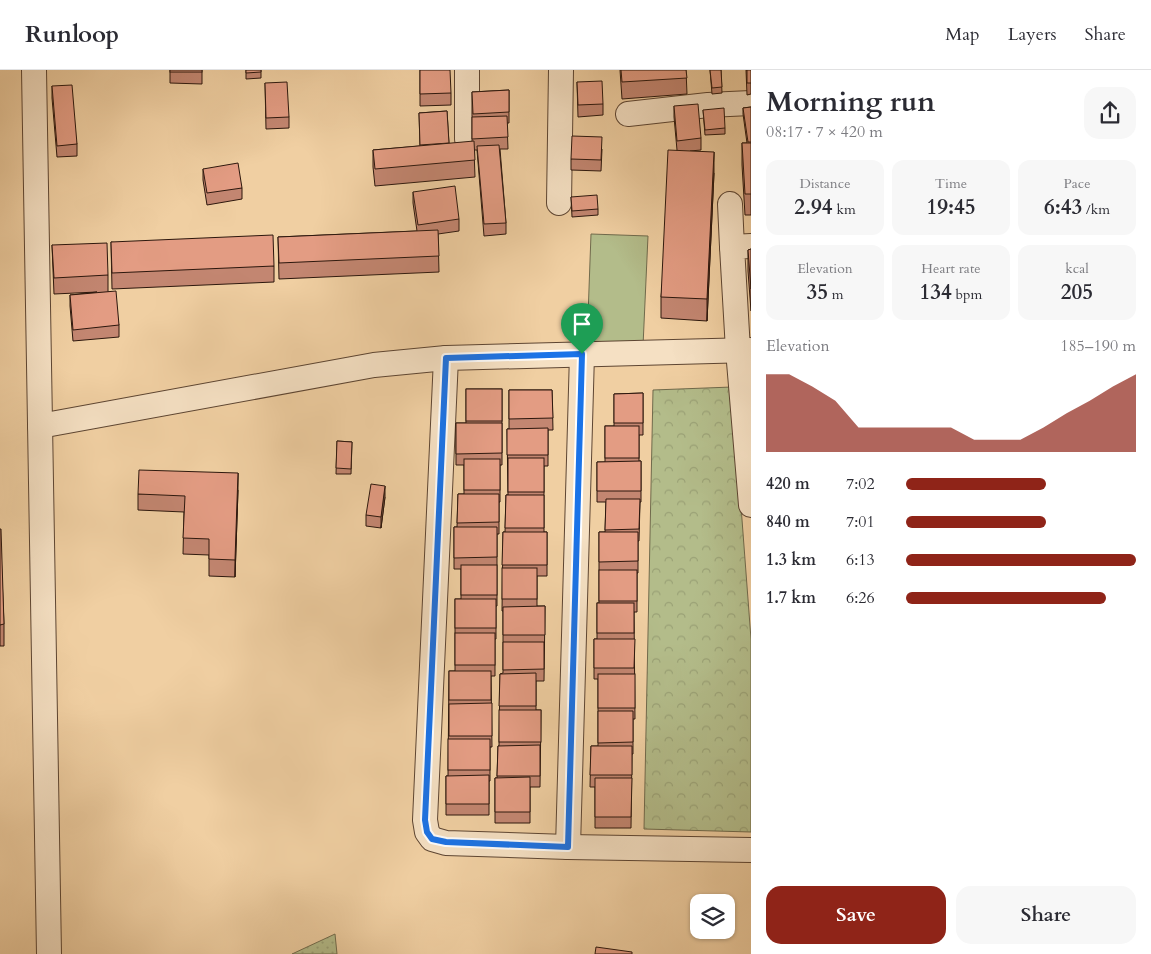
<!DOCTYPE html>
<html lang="en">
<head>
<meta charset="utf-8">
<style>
  :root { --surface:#fff; --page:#f7f7f7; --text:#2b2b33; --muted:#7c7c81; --line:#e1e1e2; --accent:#8f2418 }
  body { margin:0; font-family:Cardo,serif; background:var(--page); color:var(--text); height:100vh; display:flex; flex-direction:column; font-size:19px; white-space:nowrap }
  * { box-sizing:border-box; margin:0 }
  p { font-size:16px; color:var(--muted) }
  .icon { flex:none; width:28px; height:28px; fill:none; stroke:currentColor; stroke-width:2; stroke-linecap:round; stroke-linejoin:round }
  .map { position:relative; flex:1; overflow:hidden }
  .panel { display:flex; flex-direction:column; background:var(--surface); width:400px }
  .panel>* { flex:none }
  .buttons { position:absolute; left:690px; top:824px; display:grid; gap:10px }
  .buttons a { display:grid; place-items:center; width:45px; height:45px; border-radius:10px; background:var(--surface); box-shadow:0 1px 4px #0004; font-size:25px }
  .pin { position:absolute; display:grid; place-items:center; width:42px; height:42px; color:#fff; margin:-51px -21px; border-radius:50% 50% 50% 0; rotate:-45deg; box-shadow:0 0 5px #0007 }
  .pin .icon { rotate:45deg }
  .round { display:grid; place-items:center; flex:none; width:52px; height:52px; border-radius:15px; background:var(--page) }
  .headline { display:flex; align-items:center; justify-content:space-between; height:85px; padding:0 15px }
  h1 { font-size:28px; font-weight:700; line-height:38px }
  .metrics { display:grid; grid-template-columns:repeat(3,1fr); gap:8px; height:85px; padding:5px 15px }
  .metrics div { display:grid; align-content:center; border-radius:12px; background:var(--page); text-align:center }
  .metrics b { font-size:21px; font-weight:700 }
  .metrics small { font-size:14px; font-weight:400 }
  .metrics p { font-size:14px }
  .chart { height:140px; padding:10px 15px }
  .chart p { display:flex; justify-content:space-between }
  .chart svg { width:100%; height:90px; margin-top:5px; fill:var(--accent); opacity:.7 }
  .button { display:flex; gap:10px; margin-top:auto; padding:10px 15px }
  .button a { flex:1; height:58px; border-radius:15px; background:var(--accent); color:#fff; font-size:20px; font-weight:700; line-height:58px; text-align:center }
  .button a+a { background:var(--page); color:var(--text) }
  ul { padding:0 15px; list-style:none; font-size:16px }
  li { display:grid; grid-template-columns:80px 60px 1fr; align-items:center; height:38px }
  li i { height:12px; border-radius:6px; background:var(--accent) }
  header { display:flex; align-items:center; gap:30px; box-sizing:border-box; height:70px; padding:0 25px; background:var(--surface); border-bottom:1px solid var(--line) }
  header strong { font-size:24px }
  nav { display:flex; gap:28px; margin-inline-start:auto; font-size:18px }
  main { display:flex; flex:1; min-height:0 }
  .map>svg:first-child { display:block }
</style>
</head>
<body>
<header>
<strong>Runloop</strong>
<nav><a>Map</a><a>Layers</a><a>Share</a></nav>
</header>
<main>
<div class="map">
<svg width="751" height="884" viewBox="0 0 751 884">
  <defs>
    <pattern id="grass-dots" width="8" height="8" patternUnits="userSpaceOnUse" patternTransform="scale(1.25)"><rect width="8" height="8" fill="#b3bc8a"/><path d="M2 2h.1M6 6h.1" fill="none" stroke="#9aa176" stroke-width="1.8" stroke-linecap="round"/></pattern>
    <pattern id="forest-crowns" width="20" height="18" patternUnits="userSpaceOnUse" patternTransform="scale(1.25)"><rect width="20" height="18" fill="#b3bc8a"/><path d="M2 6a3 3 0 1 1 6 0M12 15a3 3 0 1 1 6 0" fill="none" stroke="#9aa176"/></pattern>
  </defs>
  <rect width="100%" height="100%" fill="#f0cfa2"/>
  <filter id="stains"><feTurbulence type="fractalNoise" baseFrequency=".004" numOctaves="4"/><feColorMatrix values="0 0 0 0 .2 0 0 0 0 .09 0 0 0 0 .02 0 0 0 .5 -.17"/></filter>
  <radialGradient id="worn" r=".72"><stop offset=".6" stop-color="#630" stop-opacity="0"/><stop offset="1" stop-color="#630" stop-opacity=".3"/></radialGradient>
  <!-- grass -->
  <path fill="url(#grass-dots)" stroke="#706a4c" d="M335,864L337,884H292Z"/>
  <!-- forest -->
  <path fill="url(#forest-crowns)" stroke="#706a4c" d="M732,317L751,569V762L644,759L653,320Z"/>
  <!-- pitch -->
  <path fill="#b3bc8a" stroke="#706a4c" d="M591,164L648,166L643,276L587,274Z"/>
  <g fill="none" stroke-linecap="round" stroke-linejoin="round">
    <!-- street casing -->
    <g stroke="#5d4532" stroke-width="26">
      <g id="street">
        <path d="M34,0L49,884"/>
        <path d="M628,44L708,35L751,33"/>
        <path d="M467,69V0"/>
        <path d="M559,133L561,0"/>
        <path d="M730,134L732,177"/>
        <path d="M751,176L732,177L738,280L751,435"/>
        <path d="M751,280L446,288L425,750L427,762L432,769L446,773L568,777L751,780"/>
        <path d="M40,356L374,295L446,288"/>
        <path d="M568,777L582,284"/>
      </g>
    </g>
    <!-- street -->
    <use href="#street" stroke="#f5e0c3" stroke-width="24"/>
  </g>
  <!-- wall -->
  <g fill="#c38671" stroke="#2c170d">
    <path d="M170,0H202V14L170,13Z"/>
    <path d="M246,0H261V8L246,9Z"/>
    <path d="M420,0L451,23V35L420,36Z"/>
    <path d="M620,0H686L687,24L622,29Z"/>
    <path d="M710,0H721L722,23L712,24Z"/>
    <path d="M746,0H751V24L747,25Z"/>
    <path d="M577,12L603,34V45L578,47Z"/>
    <path d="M265,13L289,47V58L266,59Z"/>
    <path d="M52,16L77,74V86L57,87L52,28Z"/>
    <path d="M509,20V53H507L508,79H500L506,153V164L484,166L477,80H474L475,107L375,116L373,97V80L420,76L419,43L447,41L449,74L472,72V22Z"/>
    <path d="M674,36L701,68V80L690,81L714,103L707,251L661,248V227L677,80L674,47Z"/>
    <path d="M751,37V145H745L742,95V73H747L743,44V38Z"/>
    <path d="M703,40L725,58V64L705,65Z"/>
    <path d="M602,79L601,101L571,100V89Z"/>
    <path d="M203,99L242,118V129L207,135L203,110Z"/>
    <path d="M413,122L459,149V161L438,164L439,202L279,209L278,167L417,161L413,133Z"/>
    <path d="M571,127L598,139V145L572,147Z"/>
    <path d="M111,172L274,196V212L112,219Z"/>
    <path d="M52,175L108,205V221L119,255V267L73,271L70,236V225L97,222L54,224Z"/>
    <path d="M751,179V241L748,201V180Z"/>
    <path d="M466,319H502V395H500V432H499V464H497V536H496V569H495V606H491L492,677H490V711H489V745H446V706H448L449,601H455V529H461V499H454V457H457L458,424H464V395H456V353H466Z"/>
    <path d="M509,320H552L553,360H548V396H544V462H547V506H537V536H545L544,611H536V640H541L540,717H530V753H495V708H497L498,676H499L500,604L503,603V541H502L503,462H505L506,425H508L507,359H509Z"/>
    <path d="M643,323V365H639V391H641V432H640L639,471H638V503H637V542H634L635,649H633V684H632L631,758H595V717H590L591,676H598V609H594V569H597V533H599V462H605L606,432H597V392H605V356H614V324Z"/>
    <path d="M337,371L352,372L351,404H336Z"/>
    <path d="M238,420L235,507L209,506V485L183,484L184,442L138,440V424Z"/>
    <path d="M385,427L381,458L366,456V445Z"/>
    <path d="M0,459L4,554V576H0Z"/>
  </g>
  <!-- shaded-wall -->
  <g fill="#9f6d5c" stroke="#2c170d">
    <path d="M714,82V103L707,251V229Z"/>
    <path d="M238,403V420L235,507V490Z"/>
    <path d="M385,416V427L381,458V447Z"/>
  </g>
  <!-- building -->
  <g fill="#e39c83" stroke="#2c170d">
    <rect x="170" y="0" width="32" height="2"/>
    <path d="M246,0H261V2L246,3Z"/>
    <path d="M420,0H450L451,23L420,24Z"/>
    <path d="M621,0H686L687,8L622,12Z"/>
    <path d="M710,0H721L722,17L712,18Z"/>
    <rect x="747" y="0" width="4" height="13"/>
    <path d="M602,11L603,34L578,35L577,12Z"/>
    <path d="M287,12L289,47L266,48L265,13Z"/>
    <path d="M72,15L77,74L57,76L52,16Z"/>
    <path d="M509,20V42L473,44L472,22Z"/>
    <path d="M698,34L701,68L677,71L674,36Z"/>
    <path d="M751,37V72H748L743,38Z"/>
    <path d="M724,38L725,58L705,60L703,40Z"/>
    <path d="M447,41L449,73L420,75L419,43Z"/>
    <path d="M507,46L508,67L472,69V47Z"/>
    <path d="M572,66L602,67L601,90L571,89Z"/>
    <path d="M474,71L475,90L375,99L373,80Z"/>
    <path d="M742,73H751V124H745Z"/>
    <path d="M499,75L506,153L484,154L477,76Z"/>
    <path d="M668,80L714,82L707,229L661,227Z"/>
    <path d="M238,93L242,118L207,123L203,99Z"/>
    <path d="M455,116L459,149L418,155L413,122Z"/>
    <path d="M597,125L598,139L572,141L571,127Z"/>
    <path d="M438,160L439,186L279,193L278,167Z"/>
    <path d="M273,165L274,196L112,203L111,172Z"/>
    <path d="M107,173L108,205L54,208L52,175Z"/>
    <path d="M751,179V219L748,180Z"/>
    <path d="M116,221L119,255L73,260L70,225Z"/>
    <rect x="466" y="319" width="36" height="32"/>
    <path d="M509,320H552L553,348L509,349Z"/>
    <path d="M643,323V353H614V324Z"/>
    <path d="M456,353H502V383L456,384Z"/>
    <rect x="605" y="356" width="34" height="32"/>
    <path d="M548,358V385H507V359Z"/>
    <path d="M337,371L352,372L351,399L336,398Z"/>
    <rect x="508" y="388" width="36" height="34"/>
    <rect x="464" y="389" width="36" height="31"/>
    <path d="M641,391V421H597V392Z"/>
    <path d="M139,400L238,403L235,490L209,489V469L183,468L185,426L138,424Z"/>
    <path d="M371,414L385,416L381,447L366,445Z"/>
    <path d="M458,424H499V452L457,453Z"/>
    <path d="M506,425H544V458H505Z"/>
    <path d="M606,429H640L639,459L605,460Z"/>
    <path d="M454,457H497V487L454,488Z"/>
    <path d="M0,459H1L4,554L0,555Z"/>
    <path d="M503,462H547V495H502Z"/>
    <path d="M599,462H638V491L599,492Z"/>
    <rect x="461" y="495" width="36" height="30"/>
    <rect x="502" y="498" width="35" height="31"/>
    <rect x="599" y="500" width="38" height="31"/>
    <rect x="455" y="529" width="41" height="29"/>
    <rect x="597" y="533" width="37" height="30"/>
    <path d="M545,536V565H503V537Z"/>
    <rect x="455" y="563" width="40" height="32"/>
    <path d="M594,569H635L634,598H594Z"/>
    <path d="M503,572H544V599L503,600Z"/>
    <rect x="449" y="601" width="42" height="29"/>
    <path d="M536,603V636H499L500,604Z"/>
    <rect x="598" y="604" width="37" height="34"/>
    <path d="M492,633V666H449V634Z"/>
    <rect x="499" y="640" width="42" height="32"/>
    <path d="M598,641H633V672L598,673Z"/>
    <rect x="448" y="669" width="42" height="31"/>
    <path d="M540,675V706H497L498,676Z"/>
    <path d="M591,676H632V705H590Z"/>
    <path d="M489,705V734H446V706Z"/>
    <path d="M530,707V742H495V708Z"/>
    <path d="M595,708H632L631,747H595Z"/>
    <path d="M596,877L632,882V884H595Z"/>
  </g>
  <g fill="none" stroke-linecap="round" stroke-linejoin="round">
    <!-- route casing -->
    <g stroke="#fff" stroke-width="10">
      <path id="route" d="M582,284L568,777L446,772L432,769L427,762L425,750L446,288Z"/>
    </g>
    <!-- route -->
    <use href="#route" stroke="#1a73e8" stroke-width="6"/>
  </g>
  <rect width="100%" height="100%" filter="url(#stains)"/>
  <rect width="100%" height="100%" fill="url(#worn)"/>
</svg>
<div class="buttons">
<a><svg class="icon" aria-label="layers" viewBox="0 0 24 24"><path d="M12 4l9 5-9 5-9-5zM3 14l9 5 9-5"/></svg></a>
</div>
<div class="pin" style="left:582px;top:284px;background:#1e9e55"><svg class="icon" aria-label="arrive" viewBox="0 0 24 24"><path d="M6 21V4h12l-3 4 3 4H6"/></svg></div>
</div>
<section class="panel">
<div class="headline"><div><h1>Morning run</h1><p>08:17 · 7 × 420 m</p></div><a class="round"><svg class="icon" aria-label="share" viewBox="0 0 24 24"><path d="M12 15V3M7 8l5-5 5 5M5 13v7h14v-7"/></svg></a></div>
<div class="metrics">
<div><p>Distance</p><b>2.94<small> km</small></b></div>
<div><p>Time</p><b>19:45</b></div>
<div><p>Pace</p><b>6:43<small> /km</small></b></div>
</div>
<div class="metrics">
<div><p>Elevation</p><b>35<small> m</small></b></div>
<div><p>Heart rate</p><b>134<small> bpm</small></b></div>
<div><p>kcal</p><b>205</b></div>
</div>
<div class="chart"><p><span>Elevation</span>185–190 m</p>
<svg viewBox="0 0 160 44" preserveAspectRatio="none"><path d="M0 44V6L10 6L20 12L30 19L40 32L50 32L60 32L70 32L80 32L90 38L100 38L110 38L120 32L130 25L140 19L150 12L160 6V44z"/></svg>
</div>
<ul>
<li><b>420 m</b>7:02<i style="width:61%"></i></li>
<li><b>840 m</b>7:01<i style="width:61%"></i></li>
<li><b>1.3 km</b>6:13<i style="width:100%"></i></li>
<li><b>1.7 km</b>6:26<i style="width:87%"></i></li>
</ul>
<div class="button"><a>Save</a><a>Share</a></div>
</section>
</main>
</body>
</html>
